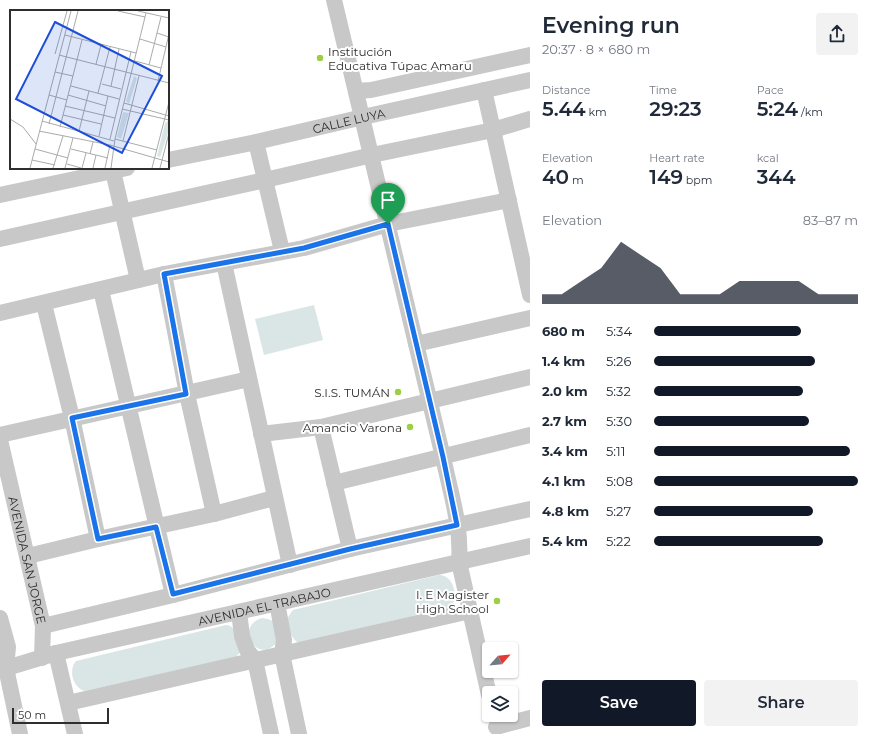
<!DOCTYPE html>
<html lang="en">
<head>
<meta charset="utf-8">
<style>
  :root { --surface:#fff; --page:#f2f2f3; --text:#1f2937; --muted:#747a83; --accent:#111827 }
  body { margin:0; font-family:Montserrat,sans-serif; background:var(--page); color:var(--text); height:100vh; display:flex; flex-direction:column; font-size:15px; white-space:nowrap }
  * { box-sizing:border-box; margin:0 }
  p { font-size:13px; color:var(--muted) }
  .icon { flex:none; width:22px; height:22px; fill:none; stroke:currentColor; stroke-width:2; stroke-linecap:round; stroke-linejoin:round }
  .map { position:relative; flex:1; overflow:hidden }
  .side { display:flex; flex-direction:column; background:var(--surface); width:340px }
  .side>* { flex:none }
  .needle { width:26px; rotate:63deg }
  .fabs { position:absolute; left:482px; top:642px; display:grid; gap:8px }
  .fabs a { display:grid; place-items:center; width:36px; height:36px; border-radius:4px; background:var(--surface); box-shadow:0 1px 3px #0004; font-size:20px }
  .scale { position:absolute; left:12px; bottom:10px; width:97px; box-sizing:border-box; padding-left:4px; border:2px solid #2e2e2e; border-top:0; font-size:11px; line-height:14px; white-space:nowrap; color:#2e2e2e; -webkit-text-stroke:3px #fff; paint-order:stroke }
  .pin { position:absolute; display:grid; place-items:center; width:34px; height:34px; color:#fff; margin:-41px -17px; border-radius:50% 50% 50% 0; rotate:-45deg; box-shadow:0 0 4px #0007 }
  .pin .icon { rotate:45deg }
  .round { display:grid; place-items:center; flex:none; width:42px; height:42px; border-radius:4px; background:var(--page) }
  .overview { display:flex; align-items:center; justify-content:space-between; height:68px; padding:0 12px }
  h1 { font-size:22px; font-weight:600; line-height:30px }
  .stats { display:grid; grid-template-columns:repeat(3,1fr); gap:6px; height:68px; padding:4px 12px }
  .stats div { display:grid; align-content:center }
  .stats b { font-size:20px; font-weight:600 }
  .stats small { font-size:11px; font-weight:400 }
  .stats p { font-size:11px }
  .chart { height:112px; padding:8px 12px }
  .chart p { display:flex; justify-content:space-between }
  .chart svg { width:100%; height:72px; margin-top:4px; fill:var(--accent); opacity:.7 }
  .action { display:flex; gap:8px; margin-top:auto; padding:8px 12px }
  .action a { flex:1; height:46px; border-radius:4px; background:var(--accent); color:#fff; font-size:16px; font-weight:600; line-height:46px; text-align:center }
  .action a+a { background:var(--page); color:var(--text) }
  ul { padding:0 12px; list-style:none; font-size:13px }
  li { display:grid; grid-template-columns:64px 48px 1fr; align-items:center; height:30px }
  li i { height:10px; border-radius:5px; background:var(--accent) }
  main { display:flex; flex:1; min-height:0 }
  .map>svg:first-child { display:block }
</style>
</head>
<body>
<main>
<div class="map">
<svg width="530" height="734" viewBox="0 0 530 734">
  <rect width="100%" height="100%" fill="#fff"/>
  <!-- green -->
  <g fill="#dae6e5">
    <path d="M314,305L323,340L264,355L255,319Z"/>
    <path d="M439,575C454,575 459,598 451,607L302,642H297C290,636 289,629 286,621L290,614L293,610Z"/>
    <path d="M262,618L268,619L273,621L277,642C258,666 233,627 262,618Z"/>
    <path d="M226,625C238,626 238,642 240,652L236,657L85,691C73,688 68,670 76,661Z"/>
  </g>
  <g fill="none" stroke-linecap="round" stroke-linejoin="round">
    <!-- minor -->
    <g stroke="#c8c8c8" stroke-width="16">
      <path d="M334,0L443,457C450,491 462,527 459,562L489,695"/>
      <path d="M484,90L530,295"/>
      <path d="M356,91L371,90L530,55"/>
      <path d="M256,142L282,251"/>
      <path id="s1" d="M168,160L256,142L363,117L530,80"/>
      <path d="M113,171L138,280"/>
      <path d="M0,195L127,168"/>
      <path d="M0,239L265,180L372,155L493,130L530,119"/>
      <path d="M224,263L290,565"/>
      <path d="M164,274L187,394L214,514"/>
      <path d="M101,290L173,595"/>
      <path d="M44,304L72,418L98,539"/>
      <path d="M0,313L164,274L304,248L388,224L509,200"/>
      <path d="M416,344L530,318"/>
      <path d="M321,427L350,549"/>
      <path d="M261,434L321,427L530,377"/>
      <path d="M0,435L249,379"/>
      <path id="s2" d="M0,440L43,626L42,658"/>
      <path d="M334,483L530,435"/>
      <path d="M28,556L98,539L214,514L274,498"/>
      <path d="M277,603L284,640L282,654L299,734"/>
      <path d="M239,612L242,636L247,650L255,660L271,734"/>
      <path d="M0,618L8,647L6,668L20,734"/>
      <path d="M43,626L173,595L350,549L530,509"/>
      <path d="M56,653L75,734"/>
      <path id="s3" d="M0,670L56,653L530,546"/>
      <path d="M68,703L470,611"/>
      <path d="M496,727L530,718"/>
    </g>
  </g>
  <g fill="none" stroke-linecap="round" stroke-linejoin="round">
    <!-- route casing -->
    <g stroke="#fff" stroke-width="8">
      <path id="route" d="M388,224L443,457L457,525L350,549L173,594L156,527L98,539L72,418L186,394L164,274L304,248Z"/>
    </g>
    <!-- route -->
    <use href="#route" stroke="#1a73e8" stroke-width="5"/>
  </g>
  <!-- markers -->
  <g fill="#9dcf46" stroke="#fff" stroke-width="1.5">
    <circle cx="320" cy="58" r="4"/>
    <circle cx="398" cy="392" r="4"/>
    <circle cx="410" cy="427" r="4"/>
    <circle cx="497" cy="601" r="4"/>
  </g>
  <g text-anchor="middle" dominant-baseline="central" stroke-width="4" stroke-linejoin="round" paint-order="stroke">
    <!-- poi labels -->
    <g font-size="12" fill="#2e2e2e" stroke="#fff" text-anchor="end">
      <text x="328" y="51" text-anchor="start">Institución<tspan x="328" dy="14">Educativa Túpac Amaru</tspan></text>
      <text x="390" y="392">S.I.S. TUMÁN</text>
      <text x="402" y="427">Amancio Varona</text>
      <text x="489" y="594">I. E Magister<tspan x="489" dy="14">High School</tspan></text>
    </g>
    <!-- street labels -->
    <g font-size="12" fill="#2e2e2e" stroke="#fff">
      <text stroke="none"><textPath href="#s1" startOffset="185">CALLE LUYA</textPath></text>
      <text stroke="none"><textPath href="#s2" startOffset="123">AVENIDA SAN JORGE</textPath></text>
      <text stroke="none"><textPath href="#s3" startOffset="272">AVENIDA EL TRABAJO</textPath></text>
    </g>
  </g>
  <!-- overview -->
  <g transform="translate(10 10)">
    <rect width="159" height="159" fill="#fff"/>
    <path d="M124,66L127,68L119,94L116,91ZM113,102L119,103L111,129L107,127ZM158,111L159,120L150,147L147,146L155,113Z" fill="#dae6e5"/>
    <path fill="none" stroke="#ababab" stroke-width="1" d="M108,1L135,7M128,1L159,8M147,23L159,27M55,25L126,43M130,29L156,37M45,44L57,1M49,45L159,73M125,51L151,58M86,54L91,35M139,55L151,7M45,62L63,66M148,71L159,24M92,74L111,79M61,76L109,89M101,76L109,39M88,83L100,37M39,85L57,90M58,85L96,96M114,93L159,106M55,96L105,108M112,99L159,110M53,105L91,114M0,109L13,117L26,134M32,111L104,131M39,114L68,1M50,117L72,30M29,121L100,135L159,152M69,121L79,81M89,126L98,86M100,129L121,42M105,129L147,140M113,131L129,66M25,139L58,148M61,139L98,148M80,144L83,132M22,150L45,155M57,154L71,158M20,158L61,1M43,158L53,126M55,158L63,128M72,158L76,143M83,158L86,145M95,158L100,135M101,158L105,129L136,3M142,158L159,92M150,158L159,123"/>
    <path fill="#1d4ed8" fill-opacity="0.15" stroke="#1d4ed8" stroke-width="2" d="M45,12L152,66L112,143L6,89Z"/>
    <rect width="159" height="159" fill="none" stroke="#2e2e2e" stroke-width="2"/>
  </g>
</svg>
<div class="fabs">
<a><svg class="needle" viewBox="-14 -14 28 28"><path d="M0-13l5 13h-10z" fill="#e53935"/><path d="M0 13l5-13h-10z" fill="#747a83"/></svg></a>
<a><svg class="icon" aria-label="layers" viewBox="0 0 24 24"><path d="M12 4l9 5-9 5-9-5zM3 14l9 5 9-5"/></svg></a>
</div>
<div class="scale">50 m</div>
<div class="pin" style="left:388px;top:224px;background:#1e9e55"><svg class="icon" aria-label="arrive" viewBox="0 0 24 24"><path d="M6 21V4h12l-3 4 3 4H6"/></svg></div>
</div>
<section class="side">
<div class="overview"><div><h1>Evening run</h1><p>20:37 · 8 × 680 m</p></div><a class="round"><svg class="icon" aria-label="share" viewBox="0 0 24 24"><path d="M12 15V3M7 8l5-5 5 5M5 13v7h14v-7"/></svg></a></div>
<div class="stats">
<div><p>Distance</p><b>5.44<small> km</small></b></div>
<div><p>Time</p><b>29:23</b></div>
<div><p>Pace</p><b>5:24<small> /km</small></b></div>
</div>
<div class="stats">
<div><p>Elevation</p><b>40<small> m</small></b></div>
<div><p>Heart rate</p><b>149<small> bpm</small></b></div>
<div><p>kcal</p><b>344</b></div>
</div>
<div class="chart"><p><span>Elevation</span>83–87 m</p>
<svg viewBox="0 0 160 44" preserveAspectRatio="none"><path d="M0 44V38L10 38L20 30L30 22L40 6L50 14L60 22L70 38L80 38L90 38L100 30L110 30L120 30L130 30L140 38L150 38L160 38V44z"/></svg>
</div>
<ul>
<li><b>680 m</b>5:34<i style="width:72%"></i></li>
<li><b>1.4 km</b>5:26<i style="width:79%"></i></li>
<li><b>2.0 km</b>5:32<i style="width:73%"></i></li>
<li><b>2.7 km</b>5:30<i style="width:76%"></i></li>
<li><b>3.4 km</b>5:11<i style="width:96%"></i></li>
<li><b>4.1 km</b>5:08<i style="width:100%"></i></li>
<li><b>4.8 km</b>5:27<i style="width:78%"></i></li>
<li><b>5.4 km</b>5:22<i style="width:83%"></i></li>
</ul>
<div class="action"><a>Save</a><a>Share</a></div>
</section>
</main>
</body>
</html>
